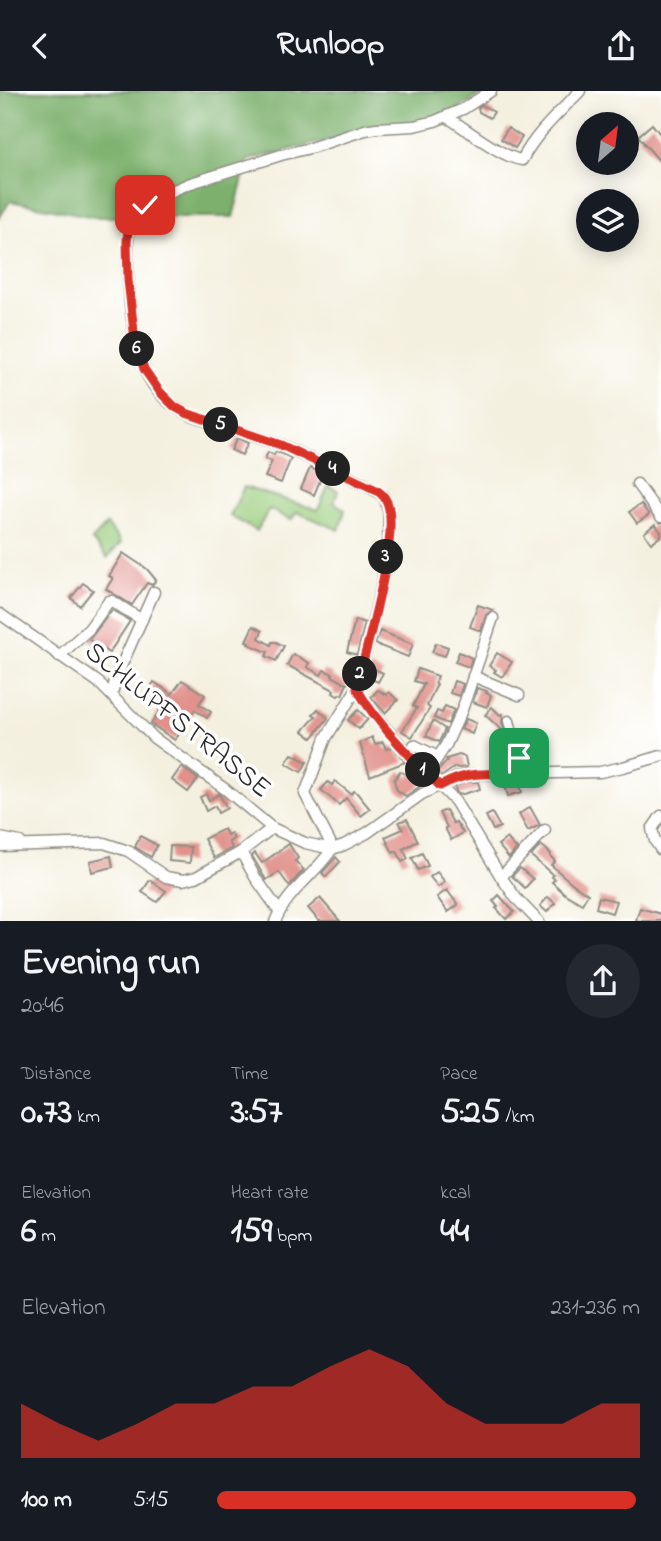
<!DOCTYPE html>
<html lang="en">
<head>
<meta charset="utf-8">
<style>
  :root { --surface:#171b24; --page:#242831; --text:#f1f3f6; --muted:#9ea1a6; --accent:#d93025 }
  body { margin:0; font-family:"Indie Flower",sans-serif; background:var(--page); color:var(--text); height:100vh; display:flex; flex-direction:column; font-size:26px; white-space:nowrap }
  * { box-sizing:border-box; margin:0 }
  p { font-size:23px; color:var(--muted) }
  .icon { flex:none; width:38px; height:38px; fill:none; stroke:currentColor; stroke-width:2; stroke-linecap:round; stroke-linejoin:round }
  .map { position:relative; height:830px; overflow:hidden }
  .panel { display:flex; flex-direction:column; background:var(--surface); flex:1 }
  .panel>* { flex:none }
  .needle { width:46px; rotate:28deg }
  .fabs { position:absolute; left:576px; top:21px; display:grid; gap:14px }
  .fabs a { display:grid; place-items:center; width:63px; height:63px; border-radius:50%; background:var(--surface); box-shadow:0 4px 18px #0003; font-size:35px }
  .pin { position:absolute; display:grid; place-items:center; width:60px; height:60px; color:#fff; margin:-30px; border-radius:14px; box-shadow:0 4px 10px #0006 }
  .km { position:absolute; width:35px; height:35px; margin:-18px; border-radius:50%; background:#222; color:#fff; font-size:19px; line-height:35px; text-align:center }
  .round { display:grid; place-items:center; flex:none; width:74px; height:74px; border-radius:37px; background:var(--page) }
  .head { display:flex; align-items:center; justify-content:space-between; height:119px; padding:0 21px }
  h1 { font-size:38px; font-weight:700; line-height:52px }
  .figures { display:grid; grid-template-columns:repeat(3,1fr); gap:10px; height:119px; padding:7px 21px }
  .figures div { display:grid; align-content:center }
  .figures b { font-size:35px; font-weight:700 }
  .figures small { font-size:19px; font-weight:400 }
  .figures p { font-size:19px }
  .chart { height:196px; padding:14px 21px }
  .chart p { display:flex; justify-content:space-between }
  .chart svg { width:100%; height:126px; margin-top:7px; fill:var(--accent); opacity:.7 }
  ul { padding:0 21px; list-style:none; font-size:23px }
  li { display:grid; grid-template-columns:112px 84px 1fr; align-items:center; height:52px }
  li i { height:18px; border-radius:9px; background:var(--accent) }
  header { display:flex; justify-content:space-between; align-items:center; height:91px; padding:0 21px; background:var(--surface); font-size:32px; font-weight:700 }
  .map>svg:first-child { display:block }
</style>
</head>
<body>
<header><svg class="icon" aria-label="back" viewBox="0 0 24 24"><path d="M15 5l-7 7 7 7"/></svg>Runloop<svg class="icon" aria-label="share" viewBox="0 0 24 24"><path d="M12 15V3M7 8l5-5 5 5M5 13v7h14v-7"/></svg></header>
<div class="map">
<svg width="661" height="831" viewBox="0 0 661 831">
  <rect width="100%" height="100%" fill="#fff"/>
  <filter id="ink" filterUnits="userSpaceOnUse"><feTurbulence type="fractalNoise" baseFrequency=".0143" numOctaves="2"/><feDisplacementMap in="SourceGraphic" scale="14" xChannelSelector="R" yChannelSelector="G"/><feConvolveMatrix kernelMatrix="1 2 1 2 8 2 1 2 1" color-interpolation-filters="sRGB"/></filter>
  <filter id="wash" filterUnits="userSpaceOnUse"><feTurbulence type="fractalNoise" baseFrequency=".00686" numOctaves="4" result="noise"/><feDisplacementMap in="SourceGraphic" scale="28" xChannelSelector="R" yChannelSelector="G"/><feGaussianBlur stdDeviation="1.57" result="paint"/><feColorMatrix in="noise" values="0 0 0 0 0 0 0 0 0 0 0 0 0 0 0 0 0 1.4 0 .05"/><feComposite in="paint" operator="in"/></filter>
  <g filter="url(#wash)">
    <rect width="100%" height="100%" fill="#f4f0df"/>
    <!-- green -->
    <g fill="#9acc7c" stroke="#627c54" stroke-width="2">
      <path d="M328,395L338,400L334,411L345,419L339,439L297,421L291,429L269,418L257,440L230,425L244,396L318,419Z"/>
      <path d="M107,433L121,452L107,467L92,449Z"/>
    </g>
    <!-- forest -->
    <path fill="#7bb06c" stroke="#536e4c" stroke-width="2" d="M0,0H486L447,25L317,52L248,69L233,126H95L10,110L0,126Z"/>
    <g id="blocks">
      <!-- building -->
      <g fill="#e1908a">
        <path d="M482,14L494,21L490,27L479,21L478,17Z"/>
        <path d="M652,33L661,44V72L638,45Z"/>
        <path d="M508,37L522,46L515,57L501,48Z"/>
        <path d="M237,347L248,352L242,364L231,359Z"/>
        <path d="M276,360L291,367L281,392L265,386L272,370L265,368L268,361L274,364Z"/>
        <path d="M310,377L323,382L314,404L301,398Z"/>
        <path d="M641,413L649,424L637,432L629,421Z"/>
        <path d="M655,433L661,441V445L651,452L644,442Z"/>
        <path d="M123,462L147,478L156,489L152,494L147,492L132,514L106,498L113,487L109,485Z"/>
        <path d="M83,492L93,499L80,515L71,507Z"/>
        <path d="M478,514L493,519L486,524L481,540L470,536Z"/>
        <path d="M112,519L130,530L109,562L89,549Z"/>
        <path d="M355,529L365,532L357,564L347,561Z"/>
        <path d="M253,535L262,540L259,547L271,554L272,551H276L284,555L276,570L266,565L268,561L248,553L249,551L246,550Z"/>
        <path d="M380,540L413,553L408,566L375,553Z"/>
        <path d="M436,552L448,556L445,565L432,561Z"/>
        <path d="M459,561L472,567L469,576L455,571Z"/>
        <path d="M497,562L512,571L502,586L494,581L496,579L489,575Z"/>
        <path d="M293,563L309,572L307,576L321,584L324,579L333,583L332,585L347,593L342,604L339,603L338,605L333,602L334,599L287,574Z"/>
        <path d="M371,576L383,582L378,591L367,586Z"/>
        <path d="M418,578L438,585L435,592L437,593L427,615L430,617L412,646L402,640L417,617L413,615L424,593L414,590Z"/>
        <path d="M182,589L205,604L199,613L211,621L207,627L195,619L175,649L151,633L161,618L144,606L154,591L172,603Z"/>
        <path d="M454,590L463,593L459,605L450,602Z"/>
        <path d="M477,597L487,600L486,602L491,604L487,616L473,611Z"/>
        <path d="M378,599L387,604L389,601L398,609L385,622L371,606Z"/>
        <path d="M445,615L454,619L448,633L434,627L437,620L442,622Z"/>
        <path d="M492,616L500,624L503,623L502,631L505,642L485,624Z"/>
        <path d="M318,618L328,627L312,647L303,640L316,625L313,623Z"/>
        <path d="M358,619L368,628L359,638L348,629Z"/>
        <path d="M466,628L476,632L472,643L461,638Z"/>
        <path d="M433,630L445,638L439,651L426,645Z"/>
        <path d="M372,646L375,653L383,651L386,658L393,656L405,671L370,685L360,652Z"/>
        <path d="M506,650L511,665L506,667L508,672L498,675L492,654Z"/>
        <path d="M292,663L307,671L301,681L286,672Z"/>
        <path d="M459,664L465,666L467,676L459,677L455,676L441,686L437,681L447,670L446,668Z"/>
        <path d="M181,676L198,688L188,701L172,689Z"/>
        <path d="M400,680L410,686L414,680L423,689L419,696L406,705L397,699L394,689Z"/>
        <path d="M335,690L351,703L354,700L357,702L370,718L361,725L346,707L339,714L321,699L328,691L332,694Z"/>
        <path d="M466,691H478L480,698L460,704L456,701L455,695Z"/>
        <path d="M519,691L522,701L508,705L505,695Z"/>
        <path d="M206,703L209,709L219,703L227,717L218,722L215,715L206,720L200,706Z"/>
        <path d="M530,716L540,734L528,740L519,723Z"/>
        <path d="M446,719L453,732L456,731L463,742L451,749L445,737L447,736L439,722Z"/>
        <path d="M492,722L500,736L493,739L486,725Z"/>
        <path d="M407,728L418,750L403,758L408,768L402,771L397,760L393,762L385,746L403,738L399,731Z"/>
        <path d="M224,738L227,744L231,742L234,748L229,751L232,757L214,767L204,748Z"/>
        <path d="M140,745L157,754L151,766L135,756Z"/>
        <path d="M507,747L517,758L509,767L498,754Z"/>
        <path d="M289,753L298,767L295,770L304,779L289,795L279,781L266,789L252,765L255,762L262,772Z"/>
        <path d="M541,754L551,763L550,765L555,770L551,774L573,793L588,803L582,813L565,803L552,791L555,788L552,786L553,784L531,765Z"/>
        <path d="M170,755L191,756L190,772L169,770Z"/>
        <path d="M422,762L428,775L418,779L412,767Z"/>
        <path d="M111,765L113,776L92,781L90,770Z"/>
        <path d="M336,766L340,771L326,786L322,782Z"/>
        <path d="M520,777L533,788L525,797L512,785Z"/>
        <path d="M437,781L445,791L438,796L430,786Z"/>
        <path d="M150,789L166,800L157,811L142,801Z"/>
        <path d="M447,799L458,814L448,821L437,806Z"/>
        <path d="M499,804L514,821L506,828L496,817L498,816L493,810Z"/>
        <path d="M548,806L555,812L547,821L540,815Z"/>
        <path d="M599,806L616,810L612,822L596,817Z"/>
        <path d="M320,807L340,830H319L308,817Z"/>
        <path d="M640,817L661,823V830H643L636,829Z"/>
      </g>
    </g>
  </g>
  <g filter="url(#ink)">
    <use href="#blocks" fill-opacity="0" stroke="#908e85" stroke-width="2"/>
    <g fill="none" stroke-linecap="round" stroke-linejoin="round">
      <!-- minor casing -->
      <g stroke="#908e85" stroke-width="13">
        <g id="minor">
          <path d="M491,0L463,18L435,30L414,35L376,37L365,39L310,57L281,64L188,93L156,107L145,114L129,130C127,157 127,184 130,212C135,259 143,304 192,325L281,354L366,394L384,405L389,421L388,456L382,493L357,597L361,605L383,634L414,669L455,710L501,786L516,807L539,831"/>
          <path d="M447,26C465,37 503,67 522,69C535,43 560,21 580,0"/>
          <path d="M637,393L661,426"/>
          <path d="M0,523L98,591L154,647L225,698L272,737L305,752L332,758L344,754L367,742L422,703L455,687L465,684L600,681L623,676L661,665"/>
          <path d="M59,565L89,538L109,510H112L142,529"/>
          <path d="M473,585L519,604"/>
          <path d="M112,604L115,589L154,501"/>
          <path d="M509,630L519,667L517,684"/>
          <path d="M414,654L438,666"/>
          <path d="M427,683L446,654L462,619L493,527"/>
          <path d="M661,725L652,738L655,750L661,759"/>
          <path d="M0,747L20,751"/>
          <path d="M0,755L104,752L128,760L166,786L183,789L196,786L241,761L272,737"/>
          <path d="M332,758L330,751L305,703L326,647L357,597"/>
          <path d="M241,761L255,786L279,820"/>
          <path d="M501,786L545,739"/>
          <path d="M275,831C286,801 315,784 332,758"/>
        </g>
      </g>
      <!-- minor -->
      <use href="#minor" stroke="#fff" stroke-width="10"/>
    </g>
  </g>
  <g fill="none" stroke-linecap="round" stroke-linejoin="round" filter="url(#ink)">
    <!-- route casing -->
    <g stroke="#fff" stroke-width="14">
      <path id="route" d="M145,114L129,130L127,150L128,189L135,249L144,278L160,301L175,316L186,322L281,354L372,397C379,400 384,404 387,411C401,446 365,556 357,597C373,629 414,670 440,695C468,680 486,682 517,684L519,667"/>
    </g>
    <!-- route -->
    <use href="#route" stroke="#d93025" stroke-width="9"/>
  </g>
  <g text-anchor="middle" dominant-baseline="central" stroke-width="7" stroke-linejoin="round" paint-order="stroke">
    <!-- street labels -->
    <g font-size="28" fill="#2b2b2b" stroke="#fff">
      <text transform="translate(177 630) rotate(39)">SCHLUPFSTRASSE</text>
    </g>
  </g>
</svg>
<div class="fabs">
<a><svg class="needle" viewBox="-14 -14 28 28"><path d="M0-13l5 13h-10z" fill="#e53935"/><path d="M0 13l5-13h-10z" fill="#9ea1a6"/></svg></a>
<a><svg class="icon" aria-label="layers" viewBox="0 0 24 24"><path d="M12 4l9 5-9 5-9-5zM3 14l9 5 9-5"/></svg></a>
</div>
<div class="pin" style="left:519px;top:667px;background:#1e9e55"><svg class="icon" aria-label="arrive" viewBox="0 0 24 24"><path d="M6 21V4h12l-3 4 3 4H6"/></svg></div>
<div class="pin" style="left:145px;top:114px;background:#d93025"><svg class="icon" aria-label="check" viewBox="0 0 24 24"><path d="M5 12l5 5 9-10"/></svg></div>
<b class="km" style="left:423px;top:679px">1</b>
<b class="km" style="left:360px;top:583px">2</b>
<b class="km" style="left:386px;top:466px">3</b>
<b class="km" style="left:333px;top:378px">4</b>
<b class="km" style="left:221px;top:334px">5</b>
<b class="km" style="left:137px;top:258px">6</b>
</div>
<section class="panel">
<div class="head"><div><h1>Evening run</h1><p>20:46</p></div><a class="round"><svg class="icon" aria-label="share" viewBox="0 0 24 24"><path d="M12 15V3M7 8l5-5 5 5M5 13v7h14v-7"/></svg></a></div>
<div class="figures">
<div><p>Distance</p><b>0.73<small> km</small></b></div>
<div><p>Time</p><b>3:57</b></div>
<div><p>Pace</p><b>5:25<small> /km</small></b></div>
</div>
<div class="figures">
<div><p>Elevation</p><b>6<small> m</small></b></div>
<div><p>Heart rate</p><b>159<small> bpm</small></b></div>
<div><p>kcal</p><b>44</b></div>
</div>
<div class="chart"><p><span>Elevation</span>231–236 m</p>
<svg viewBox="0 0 160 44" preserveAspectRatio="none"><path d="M0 44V25L10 32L20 38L30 32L40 25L50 25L60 19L70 19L80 12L90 6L100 12L110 25L120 32L130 32L140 32L150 25L160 25V44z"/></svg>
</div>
<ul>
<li><b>100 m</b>5:15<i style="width:99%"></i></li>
</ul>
</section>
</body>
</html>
